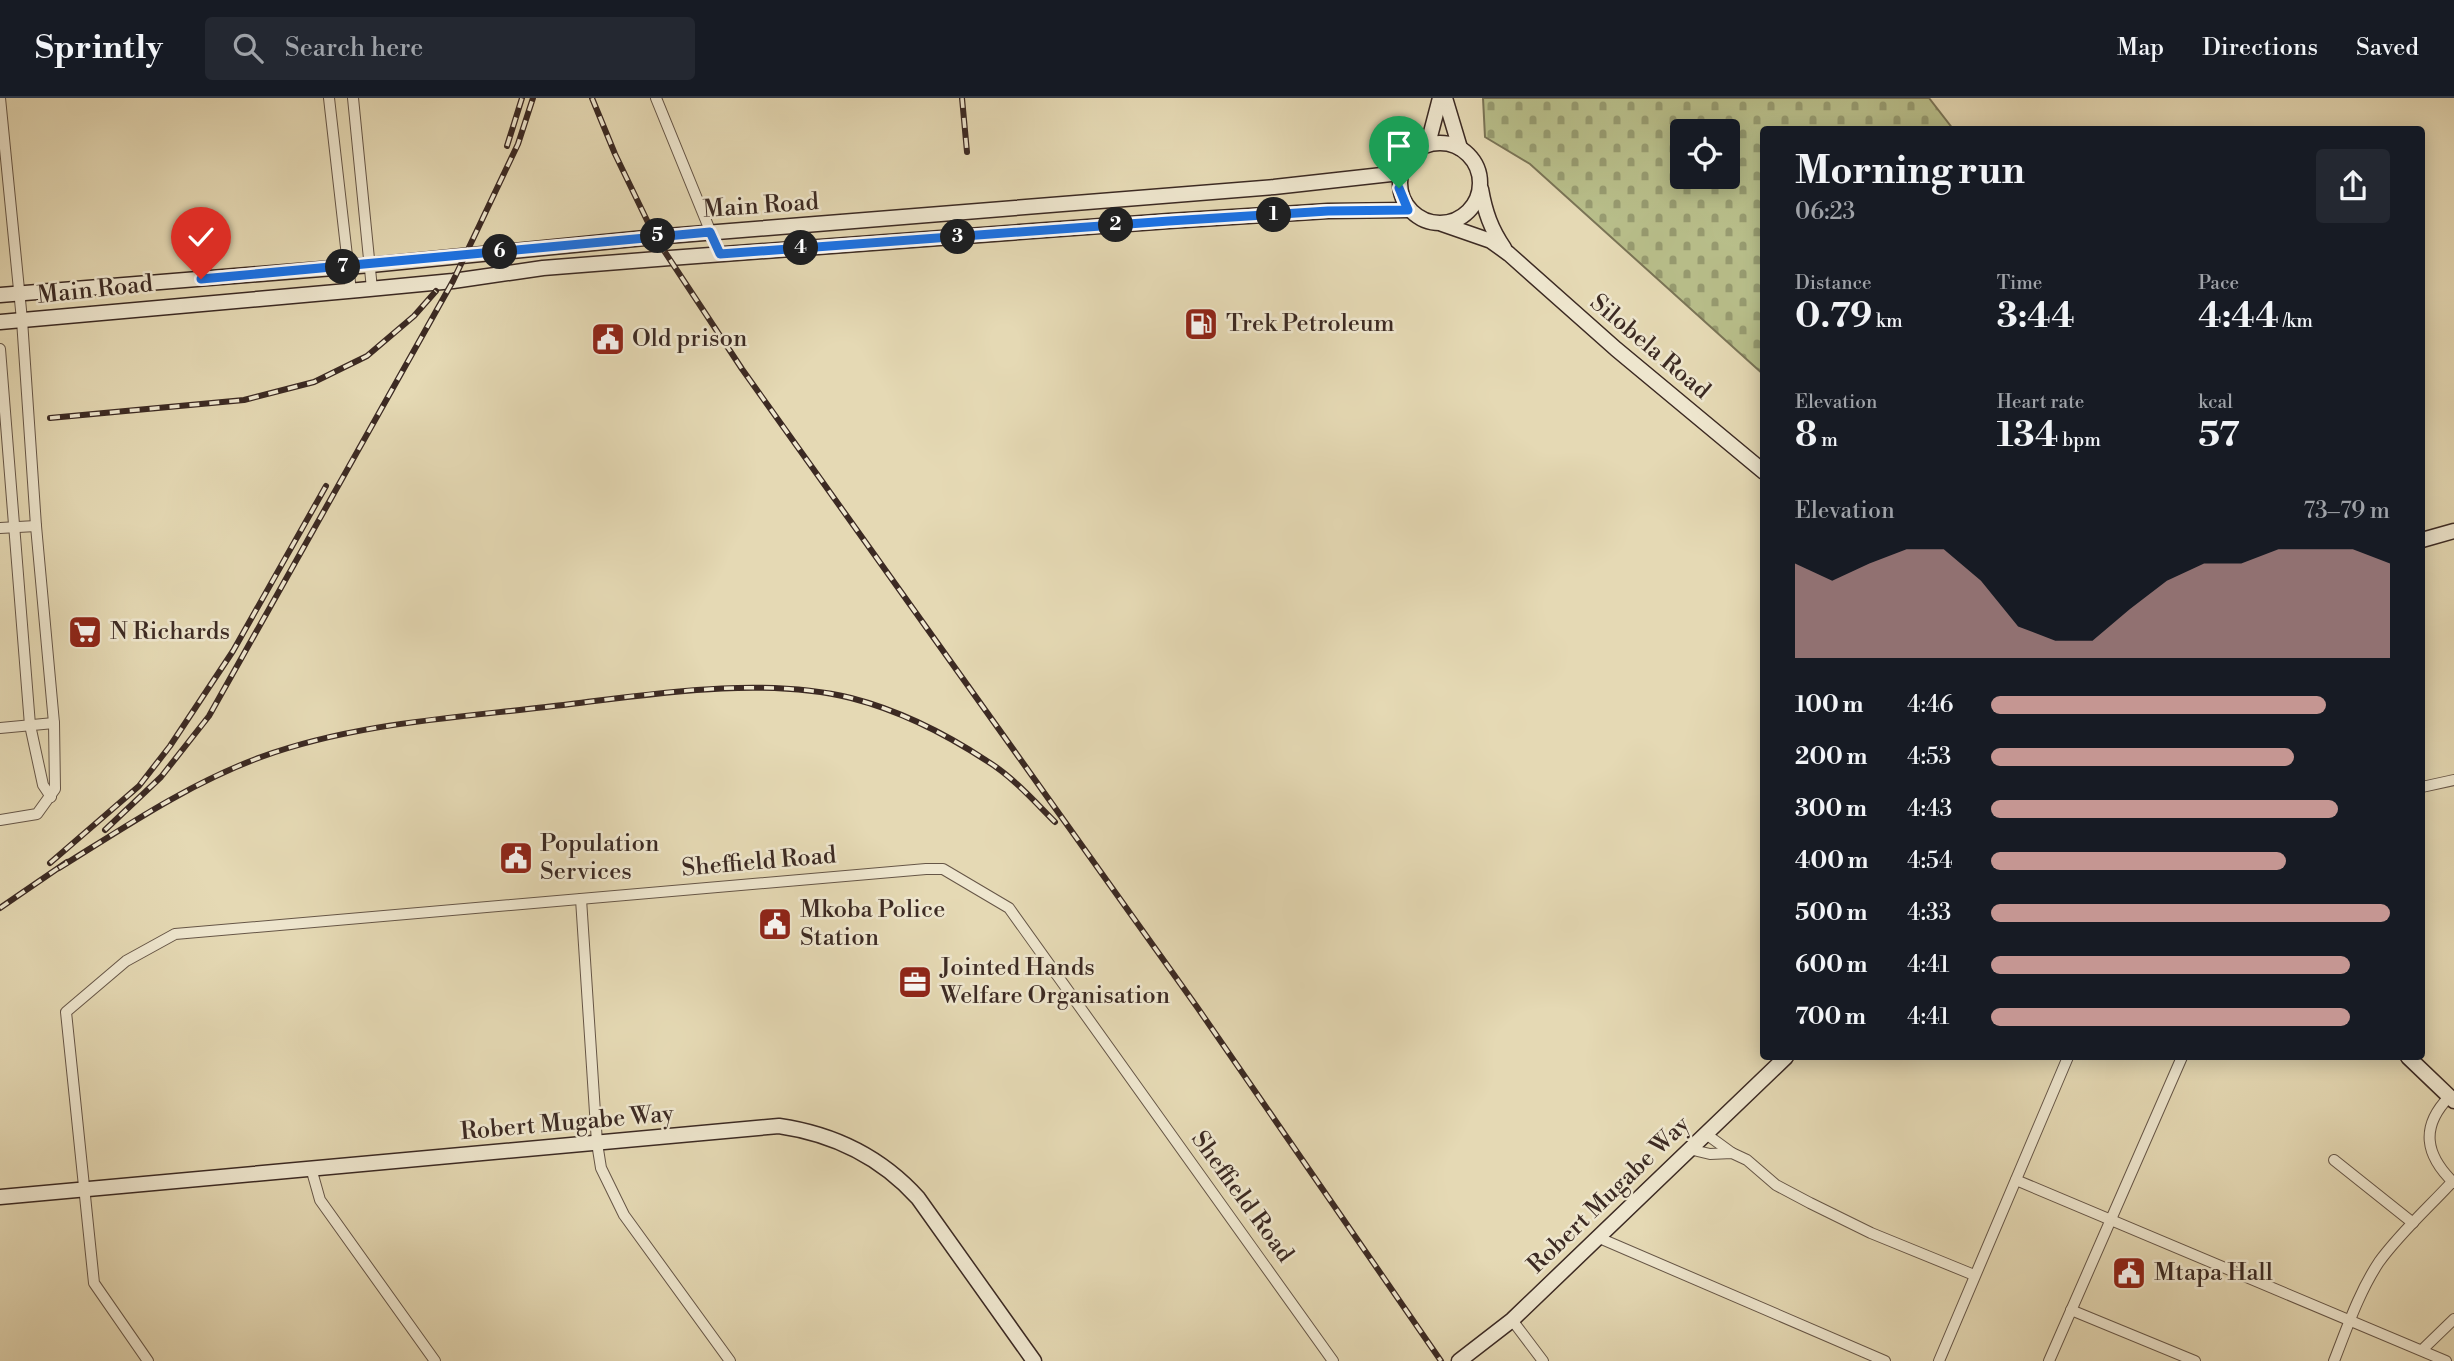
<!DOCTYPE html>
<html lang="en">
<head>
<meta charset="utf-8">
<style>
  :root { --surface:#171b24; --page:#242831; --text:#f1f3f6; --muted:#9ea1a6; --line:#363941; --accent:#c59692 }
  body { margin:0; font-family:"Libre Bodoni",serif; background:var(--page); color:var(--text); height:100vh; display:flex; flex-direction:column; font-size:26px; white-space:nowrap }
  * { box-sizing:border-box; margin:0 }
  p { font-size:23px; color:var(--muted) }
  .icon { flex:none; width:38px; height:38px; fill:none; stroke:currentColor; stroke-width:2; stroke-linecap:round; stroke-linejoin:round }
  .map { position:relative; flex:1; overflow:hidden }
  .drawer { position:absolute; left:1760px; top:28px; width:665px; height:934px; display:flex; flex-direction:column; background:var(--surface); border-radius:7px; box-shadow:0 4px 18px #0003 }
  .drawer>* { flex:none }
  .buttons { position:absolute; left:1670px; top:21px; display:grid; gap:14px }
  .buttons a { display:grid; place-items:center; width:70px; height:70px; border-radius:7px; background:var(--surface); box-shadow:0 4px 18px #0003; font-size:35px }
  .pin { position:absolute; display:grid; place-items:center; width:60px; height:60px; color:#fff; margin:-72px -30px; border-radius:50% 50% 50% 0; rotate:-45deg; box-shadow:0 0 7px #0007 }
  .pin .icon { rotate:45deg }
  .km { position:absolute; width:35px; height:35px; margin:-18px; border-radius:50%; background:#222; color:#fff; font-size:19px; line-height:35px; text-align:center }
  .round { display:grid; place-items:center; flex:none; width:74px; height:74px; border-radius:7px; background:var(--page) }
  .overview { display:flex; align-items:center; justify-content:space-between; height:119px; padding:0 35px }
  h1 { font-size:38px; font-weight:700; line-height:52px }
  .metrics { display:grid; grid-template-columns:repeat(3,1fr); gap:10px; height:119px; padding:7px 35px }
  .metrics div { display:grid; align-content:center }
  .metrics b { font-size:35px; font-weight:700 }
  .metrics small { font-size:19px; font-weight:400 }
  .metrics p { font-size:19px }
  .chart { height:196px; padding:14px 35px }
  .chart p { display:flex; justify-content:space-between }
  .chart svg { width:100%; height:126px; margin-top:7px; fill:var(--accent); opacity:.7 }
  ul { padding:0 35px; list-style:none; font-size:23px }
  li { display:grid; grid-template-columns:112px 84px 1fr; align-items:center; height:52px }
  li i { height:18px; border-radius:9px; background:var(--accent) }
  header { display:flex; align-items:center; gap:42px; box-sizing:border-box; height:98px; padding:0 35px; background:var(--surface); border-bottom:2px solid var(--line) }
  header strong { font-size:33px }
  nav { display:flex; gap:38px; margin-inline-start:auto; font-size:24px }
  .search { width:490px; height:63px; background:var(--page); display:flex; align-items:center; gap:18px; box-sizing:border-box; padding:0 24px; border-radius:7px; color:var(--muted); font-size:26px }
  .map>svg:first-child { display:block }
</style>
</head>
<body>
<header>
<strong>Sprintly</strong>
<div class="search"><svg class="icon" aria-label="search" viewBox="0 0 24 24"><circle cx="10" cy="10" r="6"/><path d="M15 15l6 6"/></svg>Search here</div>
<nav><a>Map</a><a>Directions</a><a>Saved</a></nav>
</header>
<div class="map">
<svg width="2454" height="1263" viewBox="0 0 2454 1263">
  <defs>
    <pattern id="cemetery-stones" width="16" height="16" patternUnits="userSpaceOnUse" patternTransform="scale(1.75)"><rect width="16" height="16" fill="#b8be8a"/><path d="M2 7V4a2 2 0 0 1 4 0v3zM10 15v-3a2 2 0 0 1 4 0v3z" fill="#979b70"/></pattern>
  </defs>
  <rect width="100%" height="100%" fill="#e5d9b4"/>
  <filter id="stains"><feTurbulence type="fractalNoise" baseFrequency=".00286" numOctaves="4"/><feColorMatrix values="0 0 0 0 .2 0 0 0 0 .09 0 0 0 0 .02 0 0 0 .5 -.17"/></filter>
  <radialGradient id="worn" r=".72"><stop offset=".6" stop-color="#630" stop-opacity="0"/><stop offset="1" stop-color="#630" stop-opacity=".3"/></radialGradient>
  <!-- cemetery -->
  <path fill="url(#cemetery-stones)" stroke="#7a7456" stroke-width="2" fill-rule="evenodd" d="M1483,0H1929L1953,31L1764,32V277L1530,66L1485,39ZM1682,33H1727V79H1682Z"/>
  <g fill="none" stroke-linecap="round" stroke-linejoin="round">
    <!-- street casing -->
    <g stroke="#665647" stroke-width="12">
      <g id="street">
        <path d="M329,0L351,193"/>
        <path d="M353,0L372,191"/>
        <path d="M656,0L720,157"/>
        <path d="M0,251L30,627L43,687L51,699"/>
        <path d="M0,430L36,428"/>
        <path d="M0,630L54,625"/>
        <path d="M2422,689L2454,682"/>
        <path d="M0,722L37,716L55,691L54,625L36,428L22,222L0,0"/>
        <path d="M581,801L597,1045L601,1070L624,1117L730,1263"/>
        <path d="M2449,999C2420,1029 2425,1057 2454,1085"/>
        <path d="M1706,1036L1732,1055"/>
        <path d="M1689,1051L1710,1056L1732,1055L1747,1062L1776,1087L1810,1105L1871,1135L1974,1177"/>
        <path d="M2334,1062L2413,1125"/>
        <path d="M311,1070L320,1102L435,1263"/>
        <path d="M2016,1082L2446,1263"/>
        <path d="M1597,1139L1885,1263"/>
        <path d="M2071,1212L2195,1263"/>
        <path d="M1512,1222L1543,1263"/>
        <path d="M2422,1252L2454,1221"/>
        <path d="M148,1263L94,1185L66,914L126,863L175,836L926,771H943L1009,810L1333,1263"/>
        <path d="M1939,1263L2068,959"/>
        <path d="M2049,1263L2182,959"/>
        <path d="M2334,1263C2347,1230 2359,1194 2379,1164C2400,1135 2428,1110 2452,1084"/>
      </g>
    </g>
    <!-- secondary casing -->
    <g stroke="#3c2a23" stroke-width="17">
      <g id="secondary">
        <path d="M1445,0L1460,50"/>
        <circle cx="1440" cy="85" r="40"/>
        <path d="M1428,46L1440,0"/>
        <path d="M1481,91C1485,114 1491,131 1504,150"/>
        <path d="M1442,126L1491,143L1509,156L1616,251L1764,374"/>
        <path d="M0,197L371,167L655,139L1274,89L1400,75"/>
        <path d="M0,224L359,192L453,183L543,170L670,160L1169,123L1328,113L1408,112"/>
        <path d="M2422,442L2454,433"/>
        <path d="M2408,959L2454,1003"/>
        <path d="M0,1099L779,1028C834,1036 881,1059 918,1100L1034,1263"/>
        <path d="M1459,1263L1512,1222L1786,959"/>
      </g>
    </g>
    <!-- street -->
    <use href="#street" stroke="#eee6ce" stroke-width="10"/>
    <!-- secondary -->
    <use href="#secondary" stroke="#eee6ce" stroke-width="14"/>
    <!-- rail casing -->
    <g stroke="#3c2a23" stroke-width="6">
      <g id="rail">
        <path d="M592,0L615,56L655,139L742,271L1197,909L1441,1263"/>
        <path d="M962,0L967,54"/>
        <path d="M507,48L522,0"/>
        <path d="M50,320L244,302L314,284L367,258L414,218L436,193"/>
        <path d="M105,732L161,679L209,618L453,183L518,46L533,0"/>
        <path d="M50,765L139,688L170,648L233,553L326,388"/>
        <path d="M59,770C125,729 188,686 261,659C352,626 451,620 546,609C640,598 758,577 851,600C898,612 946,636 987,663C1013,679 1034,703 1055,724"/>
        <path d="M0,810L67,764"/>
      </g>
    </g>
    <!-- rail -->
    <use href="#rail" stroke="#eee6ce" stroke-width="3.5" stroke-dasharray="10" stroke-linecap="butt"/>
  </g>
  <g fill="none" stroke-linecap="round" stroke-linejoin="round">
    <!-- route casing -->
    <g stroke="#fff" stroke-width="14">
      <path id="route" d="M201,181L710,134L720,156L1169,123L1328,113L1408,112L1399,90"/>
    </g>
    <!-- route -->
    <use href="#route" stroke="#1a73e8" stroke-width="9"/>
  </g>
  <!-- icons -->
  <defs>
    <g id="fuel-square" transform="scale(1.75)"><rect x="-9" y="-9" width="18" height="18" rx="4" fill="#8f2418" stroke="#eee6ce"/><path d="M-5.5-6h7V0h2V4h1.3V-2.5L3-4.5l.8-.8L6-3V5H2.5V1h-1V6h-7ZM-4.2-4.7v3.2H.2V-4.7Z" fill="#fff"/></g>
    <g id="civic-square" transform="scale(1.75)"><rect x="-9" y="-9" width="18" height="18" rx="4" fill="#8f2418" stroke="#eee6ce"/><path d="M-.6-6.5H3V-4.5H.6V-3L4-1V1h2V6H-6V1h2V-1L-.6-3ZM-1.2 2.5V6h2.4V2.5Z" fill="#fff"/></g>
    <g id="supermarket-square" transform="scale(1.75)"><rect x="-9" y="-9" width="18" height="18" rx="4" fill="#8f2418" stroke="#eee6ce"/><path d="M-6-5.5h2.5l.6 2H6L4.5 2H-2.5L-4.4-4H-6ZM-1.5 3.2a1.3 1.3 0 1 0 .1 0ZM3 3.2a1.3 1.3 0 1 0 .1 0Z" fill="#fff"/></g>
    <g id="office-square" transform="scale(1.75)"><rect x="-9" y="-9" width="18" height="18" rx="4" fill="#8f2418" stroke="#eee6ce"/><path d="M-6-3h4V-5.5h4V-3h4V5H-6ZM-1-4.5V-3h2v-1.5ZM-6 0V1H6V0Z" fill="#fff"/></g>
  </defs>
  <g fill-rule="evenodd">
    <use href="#fuel-square" x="1201" y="226"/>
    <use href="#civic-square" x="608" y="241"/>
    <use href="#supermarket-square" x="85" y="534"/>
    <use href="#civic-square" x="516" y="760"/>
    <use href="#civic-square" x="775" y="826"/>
    <use href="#office-square" x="915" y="884"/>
    <use href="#civic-square" x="2129" y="1175"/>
  </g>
  <g text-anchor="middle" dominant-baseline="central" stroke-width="5" stroke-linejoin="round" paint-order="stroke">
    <!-- street labels -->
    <g font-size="24" fill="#3c2a23" stroke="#eee6ce">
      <text transform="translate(761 108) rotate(-4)">Main Road</text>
      <text transform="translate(95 192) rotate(-6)">Main Road</text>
      <text transform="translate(1650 249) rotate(40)">Silobela Road</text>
      <text transform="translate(759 764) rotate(-5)">Sheffield Road</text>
      <text transform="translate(567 1025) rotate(-5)">Robert Mugabe Way</text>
      <text transform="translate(1609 1097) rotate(-44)">Robert Mugabe Way</text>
      <text transform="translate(1242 1099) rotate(54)">Sheffield Road</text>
    </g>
    <!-- poi labels -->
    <g font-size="24" fill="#3c2a23" stroke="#eee6ce" text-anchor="start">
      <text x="1226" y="226">Trek Petroleum</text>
      <text x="632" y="241">Old prison</text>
      <text x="110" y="534">N Richards</text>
      <text x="540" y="746">Population<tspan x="540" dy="28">Services</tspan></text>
      <text x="800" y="812">Mkoba Police<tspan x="800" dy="28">Station</tspan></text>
      <text x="940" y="870">Jointed Hands<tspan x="940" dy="28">Welfare Organisation</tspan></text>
      <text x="2154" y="1175">Mtapa Hall</text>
    </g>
  </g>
  <rect width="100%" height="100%" filter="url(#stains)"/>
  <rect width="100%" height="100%" fill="url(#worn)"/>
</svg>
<div class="buttons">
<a><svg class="icon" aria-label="locate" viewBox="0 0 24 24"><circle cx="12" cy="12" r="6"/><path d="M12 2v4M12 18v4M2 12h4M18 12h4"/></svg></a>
</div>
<div class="pin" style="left:1399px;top:90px;background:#1e9e55"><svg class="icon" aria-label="arrive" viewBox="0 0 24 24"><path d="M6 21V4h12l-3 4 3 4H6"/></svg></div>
<div class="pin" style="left:201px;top:181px;background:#d93025"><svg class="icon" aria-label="check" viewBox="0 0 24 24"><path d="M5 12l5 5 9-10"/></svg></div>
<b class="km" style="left:1274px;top:117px">1</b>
<b class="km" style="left:1116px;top:127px">2</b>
<b class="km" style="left:958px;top:139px">3</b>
<b class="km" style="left:801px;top:150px">4</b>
<b class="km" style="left:658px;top:138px">5</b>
<b class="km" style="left:500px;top:154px">6</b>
<b class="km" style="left:343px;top:169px">7</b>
<section class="drawer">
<div class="overview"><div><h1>Morning run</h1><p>06:23</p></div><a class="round"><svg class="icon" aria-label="share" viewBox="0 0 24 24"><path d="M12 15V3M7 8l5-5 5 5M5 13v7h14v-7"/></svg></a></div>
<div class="metrics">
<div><p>Distance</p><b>0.79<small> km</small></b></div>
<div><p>Time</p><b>3:44</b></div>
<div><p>Pace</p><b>4:44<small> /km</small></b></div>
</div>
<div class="metrics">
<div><p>Elevation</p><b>8<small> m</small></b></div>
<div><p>Heart rate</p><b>134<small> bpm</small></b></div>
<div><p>kcal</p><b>57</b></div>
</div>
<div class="chart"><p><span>Elevation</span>73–79 m</p>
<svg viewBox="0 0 160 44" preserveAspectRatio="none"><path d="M0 44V11L10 17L20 11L30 6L40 6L50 17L60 33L70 38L80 38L90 27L100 17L110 11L120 11L130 6L140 6L150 6L160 11V44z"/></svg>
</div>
<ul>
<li><b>100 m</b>4:46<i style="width:84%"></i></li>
<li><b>200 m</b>4:53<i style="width:76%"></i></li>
<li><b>300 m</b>4:43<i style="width:87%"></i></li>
<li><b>400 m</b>4:54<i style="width:74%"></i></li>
<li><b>500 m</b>4:33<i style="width:100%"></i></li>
<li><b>600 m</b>4:41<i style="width:90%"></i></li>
<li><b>700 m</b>4:41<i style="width:90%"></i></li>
</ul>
</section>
</div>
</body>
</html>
